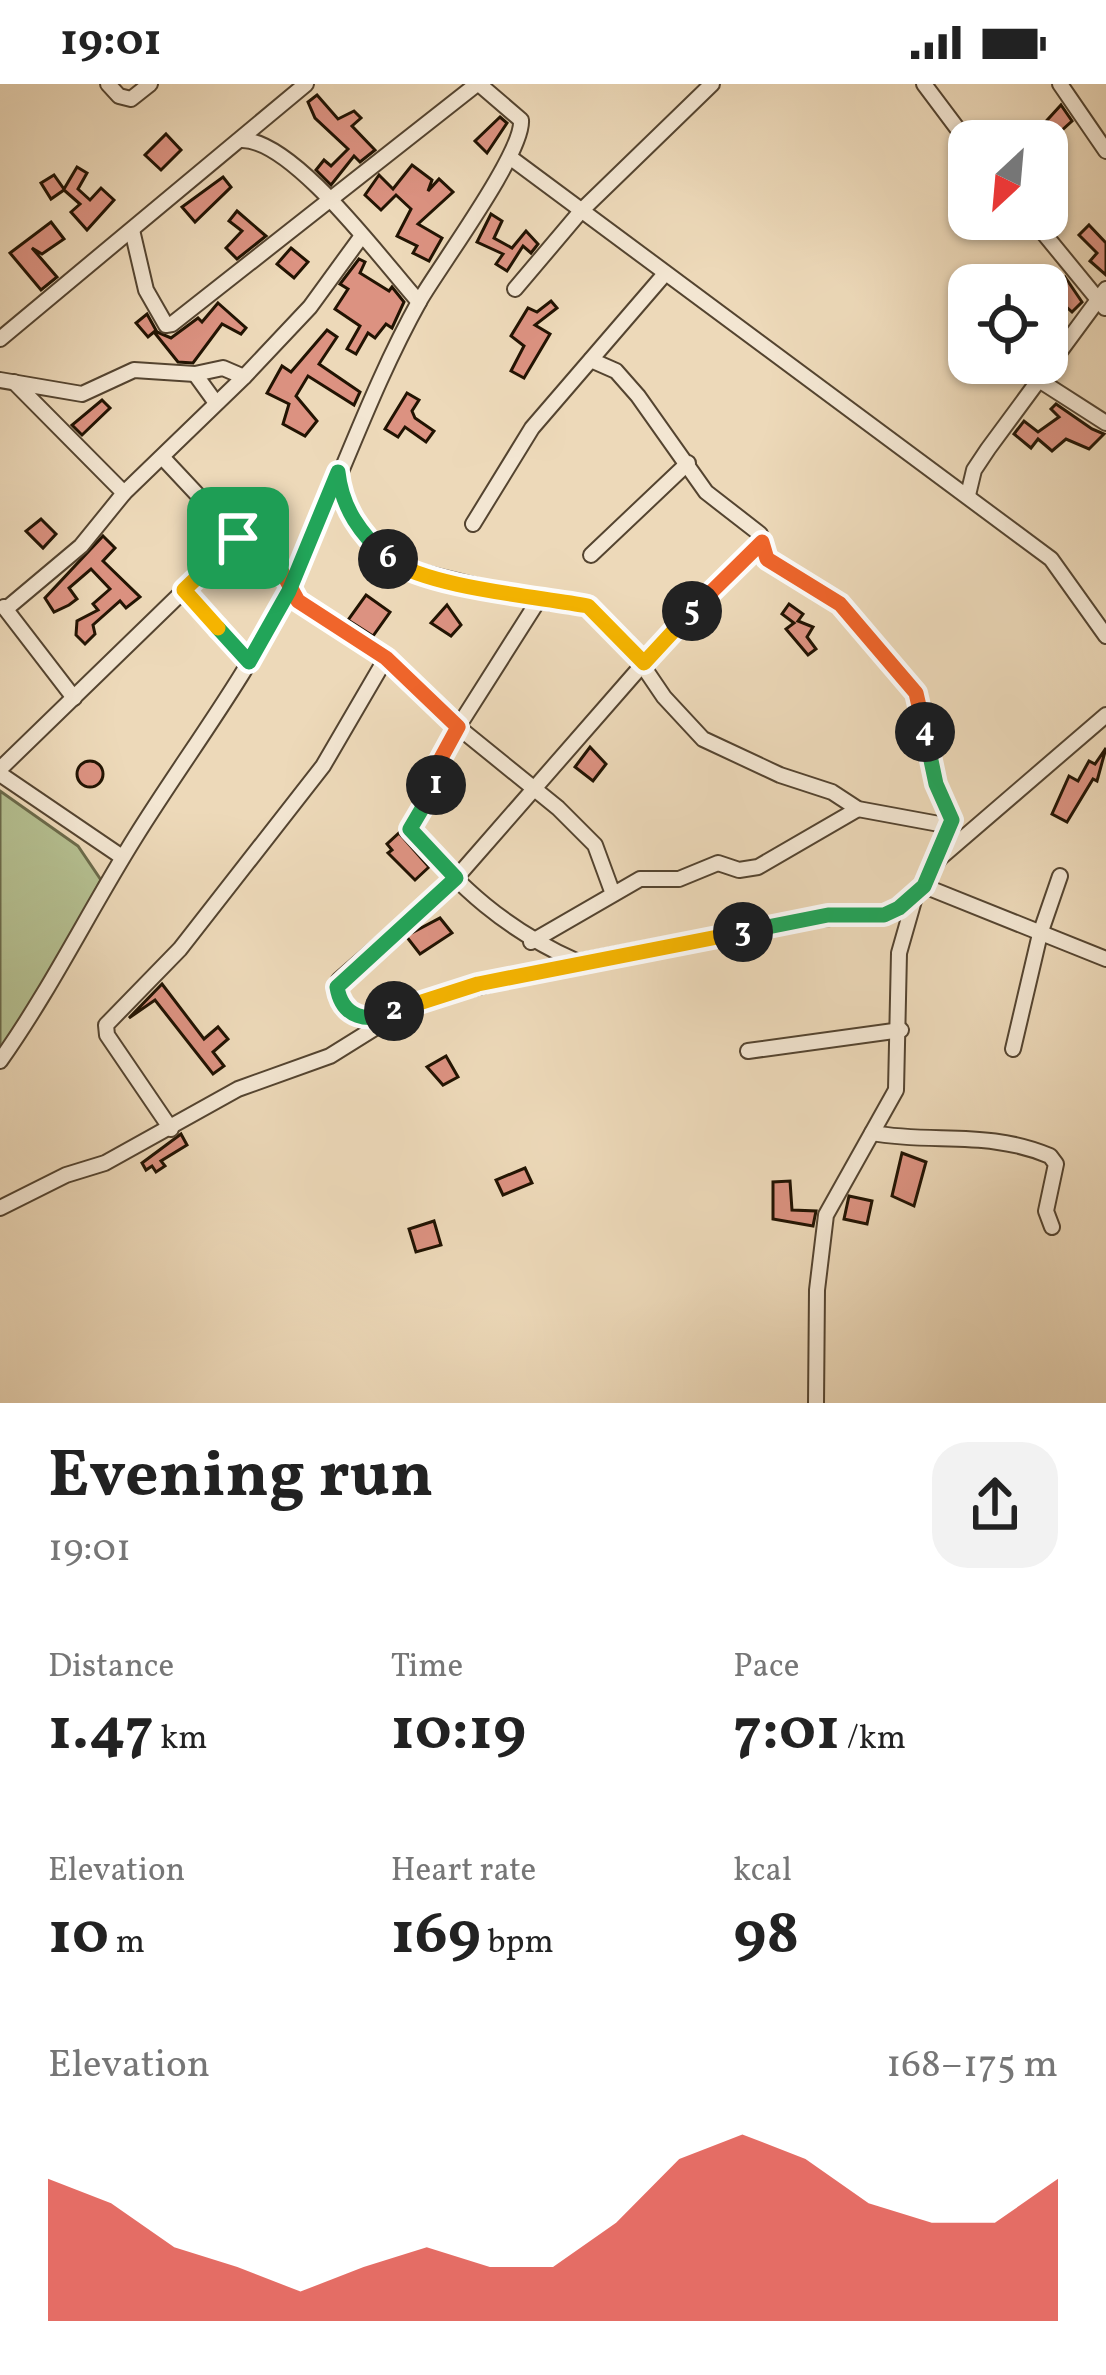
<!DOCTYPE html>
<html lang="en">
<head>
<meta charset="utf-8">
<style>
  :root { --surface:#fff; --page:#f2f2f2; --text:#222; --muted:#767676; --accent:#d93025 }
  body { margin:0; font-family:Vollkorn,serif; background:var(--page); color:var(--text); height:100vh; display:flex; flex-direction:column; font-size:45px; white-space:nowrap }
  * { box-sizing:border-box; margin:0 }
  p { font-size:39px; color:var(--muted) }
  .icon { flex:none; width:66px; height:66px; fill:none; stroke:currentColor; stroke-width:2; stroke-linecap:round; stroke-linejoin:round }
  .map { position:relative; height:1319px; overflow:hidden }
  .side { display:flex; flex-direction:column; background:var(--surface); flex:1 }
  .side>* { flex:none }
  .needle { width:78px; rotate:206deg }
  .fabs { position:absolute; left:948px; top:36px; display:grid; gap:24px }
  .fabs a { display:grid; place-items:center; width:120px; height:120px; border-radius:24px; background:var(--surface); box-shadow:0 3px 9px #0004; font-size:60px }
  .pin { position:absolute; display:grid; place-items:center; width:102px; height:102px; color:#fff; margin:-51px; border-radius:24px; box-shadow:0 6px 18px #0006 }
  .km { position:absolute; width:60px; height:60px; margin:-30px; border-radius:50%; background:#222; color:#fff; font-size:33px; line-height:60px; text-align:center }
  .round { display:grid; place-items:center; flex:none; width:126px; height:126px; border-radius:36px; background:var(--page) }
  .headline { display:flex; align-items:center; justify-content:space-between; height:204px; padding:0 48px }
  h1 { font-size:66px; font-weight:700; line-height:90px }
  .stats { display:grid; grid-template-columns:repeat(3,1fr); gap:18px; height:204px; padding:12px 48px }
  .stats div { display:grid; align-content:center }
  .stats b { font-size:60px; font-weight:700 }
  .stats small { font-size:33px; font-weight:400 }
  .stats p { font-size:33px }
  .chart { height:336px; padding:24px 48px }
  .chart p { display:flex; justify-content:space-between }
  .chart svg { width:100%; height:216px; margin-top:12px; fill:var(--accent); opacity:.7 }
  .status { display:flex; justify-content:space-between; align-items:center; height:84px; padding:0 60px; background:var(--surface); direction:ltr }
  .status svg { height:33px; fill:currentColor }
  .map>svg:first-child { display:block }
</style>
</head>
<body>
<div class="status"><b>19:01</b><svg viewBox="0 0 49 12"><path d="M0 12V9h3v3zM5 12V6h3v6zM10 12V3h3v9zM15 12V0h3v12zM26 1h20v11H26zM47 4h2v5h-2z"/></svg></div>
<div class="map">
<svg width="1106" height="1319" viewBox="0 0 1106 1319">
  <rect width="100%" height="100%" fill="#edd9b9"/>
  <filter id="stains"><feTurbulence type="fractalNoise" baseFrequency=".00167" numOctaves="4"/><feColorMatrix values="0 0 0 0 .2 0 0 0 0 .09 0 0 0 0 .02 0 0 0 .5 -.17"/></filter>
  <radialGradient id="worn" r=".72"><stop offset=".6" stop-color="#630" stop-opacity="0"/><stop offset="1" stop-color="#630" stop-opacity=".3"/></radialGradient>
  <!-- green -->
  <path fill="#b5c091" stroke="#6b6a4a" stroke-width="3" d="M0,707L78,762L101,796L0,982Z"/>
  <!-- building -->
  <g fill="#dc9281" stroke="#211302" stroke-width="3">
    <path d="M317,11L338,35L354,27L361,34L352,42L375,66L360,78L354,72L331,101L316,86L324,76L331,82L348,65L315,34L308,18Z"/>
    <path d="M1061,21L1072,37L1050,57H1028Z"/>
    <path d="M500,33L507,39L487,69L475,57Z"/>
    <path d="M166,50L181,66L161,86L145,71Z"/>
    <path d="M412,81L432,96L428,107L439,95L453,108L418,140L442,154L429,177L413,169L417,162L397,152L411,125L396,111L381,126L365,111L379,91L393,105Z"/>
    <path d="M77,83L87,89L78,105L90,116L101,104L114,116L87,146L71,128L80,120L64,106L51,115L41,99L54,91L64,105Z"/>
    <path d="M223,93L231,103L195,138L182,123Z"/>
    <path d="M237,127L266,152L237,175L226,164L242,147L229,137Z"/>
    <path d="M491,130L502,137L494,154L512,164L526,147L538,160L531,169L523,162L507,187L496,180L503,170L477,158Z"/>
    <path d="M51,138L64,155L42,170L32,164L57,193L41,206L10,169Z"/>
    <path d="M1089,141L1106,159V191L1090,177L1097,169L1079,151Z"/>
    <path d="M291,164L308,178L294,194L277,180Z"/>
    <path d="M359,175L365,178L360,189L389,207L392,203L404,218L392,244L386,240L375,254L368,249L356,270L347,265L360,242L335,225L348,205L340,200Z"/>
    <path d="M1065,193L1082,218L1072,228L1050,208Z"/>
    <path d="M551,217L557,224L535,241L550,250L524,294L511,287L524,262L511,252L528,224L537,228Z"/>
    <path d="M218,219L246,244L241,250L222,240L193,279L178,278L154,248L148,253L136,239L147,230L157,248L171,254L198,234L202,238Z"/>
    <path d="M327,246L337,253L319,280L360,308L354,321L308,292L296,312L317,337L305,352L283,340L289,320L267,309L282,282L291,288Z"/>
    <path d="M407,309L419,316L412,327L415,334L434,347L426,358L405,343L398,353L385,345Z"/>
    <path d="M102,316L110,324L82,351L72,341Z"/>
    <path d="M1056,320L1092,345L1104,350L1089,365L1066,355L1052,367L1038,355L1031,364L1014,350L1024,337L1038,348L1059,333L1051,325Z"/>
    <path d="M41,435L56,450L43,464L26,447Z"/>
    <path d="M103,452L115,464L103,477L140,513L126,524L120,517L93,541L95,550L85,560L76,551L77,537L98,526L93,520L110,505L91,485L69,504L77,515L69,521L54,528L45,514Z"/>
    <path d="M366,511L390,528L373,552L348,536Z"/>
    <path d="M789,520L803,530L798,537L813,543L807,553L816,565L808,571L786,545L794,539L782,530Z"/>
    <path d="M447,521L461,541L451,552L431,539Z"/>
    <path d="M590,663L606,680L593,697L575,683Z"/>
    <path d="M1106,664L1097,697L1093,695L1067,738L1052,730L1069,692L1078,697L1089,677L1095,680Z"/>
    <circle cx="90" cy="690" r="13"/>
    <path d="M399,749L429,783L415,796L388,769L392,766L387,760Z"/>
    <path d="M440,834L452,849L420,870L406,852Z"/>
    <path d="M162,900L204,955L218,943L228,955L213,968L224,982L213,990L155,916L129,934Z"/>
    <path d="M446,972L458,993L443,1001L427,983Z"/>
    <path d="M181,1050L187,1061L161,1077L165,1082L156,1088L152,1082L146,1086L142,1079Z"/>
    <path d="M902,1069L926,1078L914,1122L892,1112Z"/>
    <path d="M525,1084L532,1099L503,1111L496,1096Z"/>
    <path d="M790,1097L792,1126L816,1127L813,1142L773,1135V1098Z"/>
    <path d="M849,1112L872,1117L867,1140L844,1135Z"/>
    <path d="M434,1137L441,1161L416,1168L409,1145Z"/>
  </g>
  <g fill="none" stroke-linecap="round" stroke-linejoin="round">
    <!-- street casing -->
    <g stroke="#544430" stroke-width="18">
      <g id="street">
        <path d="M108,0L119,12L131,15L150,0"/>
        <path d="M924,0L969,60"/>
        <path d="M1060,0L1106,67"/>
        <path d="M242,56C294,56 383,178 419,218"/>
        <path d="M511,74L1051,475L1106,552"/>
        <path d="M1032,135L1105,224"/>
        <path d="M132,146L146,206L166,241L172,240L477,0"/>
        <path d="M515,205L581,127L712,0"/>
        <path d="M0,255L306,0"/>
        <path d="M591,276L616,287L638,312L706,408L760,450L767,475L840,520L916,609L936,700L951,729L940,774"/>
        <path d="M195,290L216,319"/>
        <path d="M0,296L82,310L134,286L195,290L223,284L244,293"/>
        <path d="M1039,296L1106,339"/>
        <path d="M14,298L124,409"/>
        <path d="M164,375L238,454L282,488L298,517L386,574L458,643L558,724L595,761L613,810"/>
        <path d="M338,393L357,442L400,483L538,517L588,522L626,557L664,613L703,655L780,691L832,708L858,725L950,742"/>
        <path d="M968,411L974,386L988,365L1106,205"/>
        <path d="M473,440L532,344L663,192"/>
        <path d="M591,471L688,379"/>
        <path d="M184,506L249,578"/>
        <path d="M538,517L458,643L440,677L438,699L410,745C460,804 505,845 576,877"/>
        <path d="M4,523L74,614"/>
        <path d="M6,525L81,462L124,409L244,293L310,223L361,153"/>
        <path d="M0,685L238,454"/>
        <path d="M0,690L122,773"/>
        <path d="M924,802L1106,875"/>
        <path d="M531,858L640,795H679L718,779L739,786L758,783L858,725"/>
        <path d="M385,931C364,940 345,929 337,909L339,896L456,794L644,579L762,458"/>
        <path d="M1013,965L1040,850L1060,792"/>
        <path d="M748,967L901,946"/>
        <path d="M0,977C51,905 89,827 136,752C187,670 247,593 289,505C336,410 368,309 420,216C441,180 524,68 521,36L479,0"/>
        <path d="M171,1045L107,951L106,941L180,865L323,682L386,574"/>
        <path d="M872,1049C934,1060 989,1046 1050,1072L1056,1080L1046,1127L1052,1143"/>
        <path d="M0,1124L66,1091L105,1079L238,1005L330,972L415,919L577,878L795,836L884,831L915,813"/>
        <path d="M816,1319L817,1206L826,1131L896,1006L899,869L915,813L940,774L1106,631"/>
      </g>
    </g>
    <!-- street -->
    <use href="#street" stroke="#f3e6d2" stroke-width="14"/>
  </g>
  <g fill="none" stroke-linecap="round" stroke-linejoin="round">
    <!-- split-1 casing -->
    <g stroke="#fff" stroke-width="24">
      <path id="split-1" d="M238,454L282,488L298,517L386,574L458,643L440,676L436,701"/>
    </g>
    <!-- split-2 casing -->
    <g stroke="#fff" stroke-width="24">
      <path id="split-2" d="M394,927C368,940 342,934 337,903L456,794L410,745L436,701"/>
    </g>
    <!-- split-3 casing -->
    <g stroke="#fff" stroke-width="24">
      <path id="split-3" d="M394,927L478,900L743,848"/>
    </g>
    <!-- split-4 casing -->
    <g stroke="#fff" stroke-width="24">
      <path id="split-4" d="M743,848L828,831H884L899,824L924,802L952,736L936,700L925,648"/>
    </g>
    <!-- split-5 casing -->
    <g stroke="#fff" stroke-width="24">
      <path id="split-5" d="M692,527L762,458L767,475L840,520L916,609L925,648"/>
    </g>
    <!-- split-6 casing -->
    <g stroke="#fff" stroke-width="24">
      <path id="split-6" d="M388,475C431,504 534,512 588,522L644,579L692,527"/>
    </g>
    <!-- split-7 casing -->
    <g stroke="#fff" stroke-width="24">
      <path id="split-7" d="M218,544L249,578L289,507L338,388C342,425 361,450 388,475"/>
    </g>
    <!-- split-8 casing -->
    <g stroke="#fff" stroke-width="24">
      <path id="split-8" d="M218,544L184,506L238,454"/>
    </g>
    <!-- split-1 -->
    <use href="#split-1" stroke="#f0652b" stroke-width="15"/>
    <!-- split-2 -->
    <use href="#split-2" stroke="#22a559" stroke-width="15"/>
    <!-- split-3 -->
    <use href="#split-3" stroke="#f5b400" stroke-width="15"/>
    <!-- split-4 -->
    <use href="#split-4" stroke="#22a559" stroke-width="15"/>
    <!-- split-5 -->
    <use href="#split-5" stroke="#f0652b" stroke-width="15"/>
    <!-- split-6 -->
    <use href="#split-6" stroke="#f5b400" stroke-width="15"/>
    <!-- split-7 -->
    <use href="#split-7" stroke="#22a559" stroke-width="15"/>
    <!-- split-8 -->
    <use href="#split-8" stroke="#f5b400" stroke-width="15"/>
  </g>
  <rect width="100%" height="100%" filter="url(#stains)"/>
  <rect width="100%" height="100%" fill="url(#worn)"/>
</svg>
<div class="fabs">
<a><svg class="needle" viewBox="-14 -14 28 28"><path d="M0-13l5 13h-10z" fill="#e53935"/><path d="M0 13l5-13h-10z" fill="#767676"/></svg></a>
<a><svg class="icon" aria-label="locate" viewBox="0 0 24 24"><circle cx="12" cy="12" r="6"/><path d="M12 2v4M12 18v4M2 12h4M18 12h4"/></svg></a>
</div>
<div class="pin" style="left:238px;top:454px;background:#1e9e55"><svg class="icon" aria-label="arrive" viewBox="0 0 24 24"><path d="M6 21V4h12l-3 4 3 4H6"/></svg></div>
<b class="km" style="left:436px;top:701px">1</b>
<b class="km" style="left:394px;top:927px">2</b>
<b class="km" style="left:743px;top:848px">3</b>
<b class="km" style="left:925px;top:648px">4</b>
<b class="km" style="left:692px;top:527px">5</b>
<b class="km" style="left:388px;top:475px">6</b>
</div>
<section class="side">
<div class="headline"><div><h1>Evening run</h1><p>19:01</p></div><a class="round"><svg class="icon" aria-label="share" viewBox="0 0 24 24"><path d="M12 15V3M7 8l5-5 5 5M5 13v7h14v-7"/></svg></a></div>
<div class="stats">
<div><p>Distance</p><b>1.47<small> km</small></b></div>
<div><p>Time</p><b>10:19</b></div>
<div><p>Pace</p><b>7:01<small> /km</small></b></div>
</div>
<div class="stats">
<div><p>Elevation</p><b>10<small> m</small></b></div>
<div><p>Heart rate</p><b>169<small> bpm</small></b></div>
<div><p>kcal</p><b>98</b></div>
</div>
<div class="chart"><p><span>Elevation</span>168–175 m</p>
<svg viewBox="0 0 160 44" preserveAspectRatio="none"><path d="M0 44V15L10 20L20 29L30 33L40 38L50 33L60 29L70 33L80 33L90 24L100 11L110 6L120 11L130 20L140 24L150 24L160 15V44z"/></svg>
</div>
</section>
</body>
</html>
